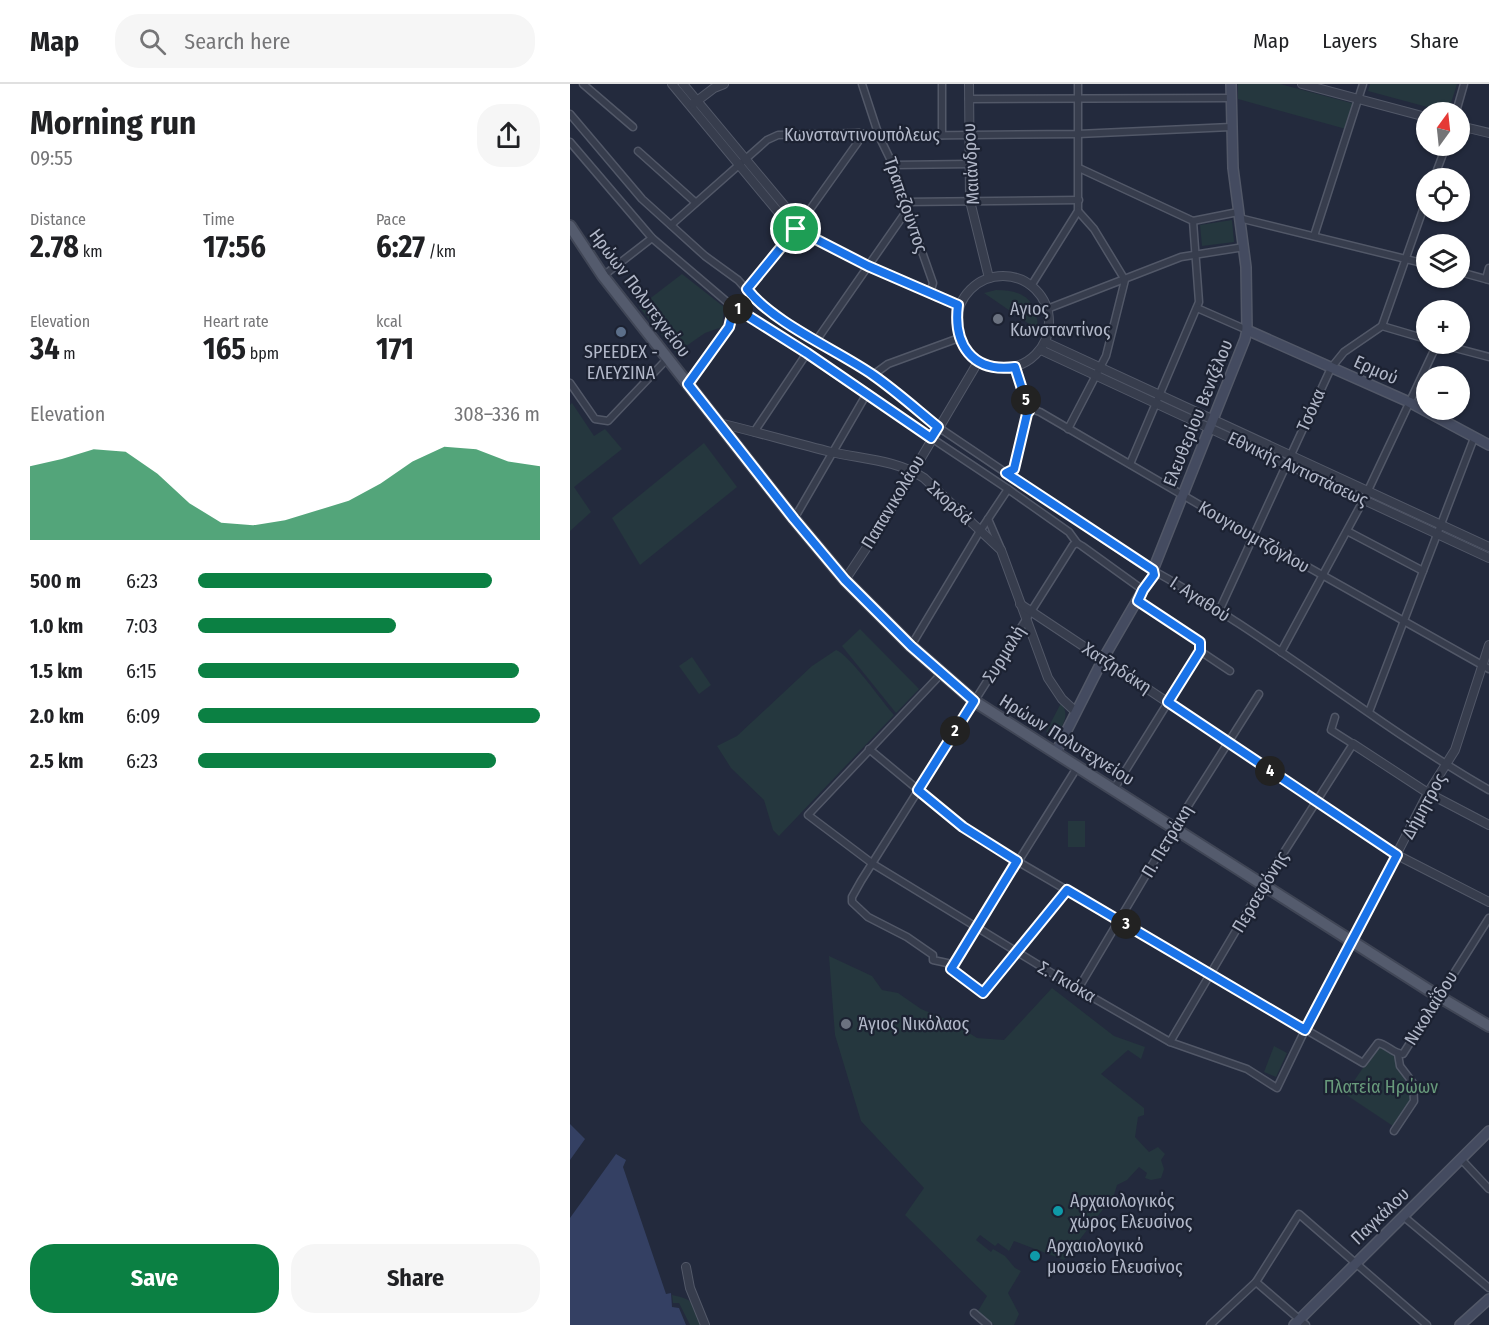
<!DOCTYPE html>
<html lang="en">
<head>
<meta charset="utf-8">
<style>
  :root { --surface:#fff; --page:#f6f6f6; --text:#202124; --muted:#757577; --line:#e0e0e0; --accent:#0b8043 }
  body { margin:0; font-family:"Fira Sans Condensed",sans-serif; background:var(--page); color:var(--text); height:100vh; display:flex; flex-direction:column; font-size:22px; white-space:nowrap }
  * { box-sizing:border-box; margin:0 }
  p { font-size:20px; color:var(--muted) }
  .icon { flex:none; width:33px; height:33px; fill:none; stroke:currentColor; stroke-width:2; stroke-linecap:round; stroke-linejoin:round }
  .map { position:relative; flex:1; overflow:hidden }
  .side { display:flex; flex-direction:column; background:var(--surface); width:570px }
  .side>* { flex:none }
  .needle { width:39px; rotate:15deg }
  .buttons { position:absolute; left:846px; top:18px; display:grid; gap:12px }
  .buttons a { display:grid; place-items:center; width:54px; height:54px; border-radius:50%; background:var(--surface); box-shadow:0 2px 4px #0004; font-size:30px }
  .pin { position:absolute; display:grid; place-items:center; width:51px; height:51px; color:#fff; margin:-26px; border:3px solid #fff; border-radius:50%; box-shadow:0 2px 6px #0007 }
  .km { position:absolute; width:30px; height:30px; margin:-15px; border-radius:50%; background:#222; color:#fff; font-size:16px; line-height:30px; text-align:center }
  .round { display:grid; place-items:center; flex:none; width:63px; height:63px; border-radius:24px; background:var(--page) }
  .head { display:flex; align-items:center; justify-content:space-between; height:102px; padding:0 30px }
  h1 { font-size:33px; font-weight:700; line-height:45px }
  .figures { display:grid; grid-template-columns:repeat(3,1fr); gap:9px; height:102px; padding:6px 30px }
  .figures div { display:grid; align-content:center }
  .figures b { font-size:30px; font-weight:700 }
  .figures small { font-size:16px; font-weight:400 }
  .figures p { font-size:16px }
  .chart { height:168px; padding:12px 30px }
  .chart p { display:flex; justify-content:space-between }
  .chart svg { width:100%; height:108px; margin-top:6px; fill:var(--accent); opacity:.7 }
  .action { display:flex; gap:12px; margin-top:auto; padding:12px 30px }
  .action a { flex:1; height:69px; border-radius:24px; background:var(--accent); color:#fff; font-size:24px; font-weight:700; line-height:69px; text-align:center }
  .action a+a { background:var(--page); color:var(--text) }
  ul { padding:0 30px; list-style:none; font-size:20px }
  li { display:grid; grid-template-columns:96px 72px 1fr; align-items:center; height:45px }
  li i { height:15px; border-radius:8px; background:var(--accent) }
  header { display:flex; align-items:center; gap:36px; box-sizing:border-box; height:84px; padding:0 30px; background:var(--surface); border-bottom:2px solid var(--line) }
  header strong { font-size:28px }
  nav { display:flex; gap:33px; margin-inline-start:auto; font-size:21px }
  .search { width:420px; height:54px; background:var(--page); display:flex; align-items:center; gap:15px; box-sizing:border-box; padding:0 21px; border-radius:24px; color:var(--muted); font-size:22px }
  main { display:flex; flex:1; min-height:0 }
  .map>svg:first-child { display:block }
</style>
</head>
<body>
<header>
<strong>Map</strong>
<div class="search"><svg class="icon" aria-label="search" viewBox="0 0 24 24"><circle cx="10" cy="10" r="6"/><path d="M15 15l6 6"/></svg>Search here</div>
<nav><a>Map</a><a>Layers</a><a>Share</a></nav>
</header>
<main>
<section class="side">
<div class="head"><div><h1>Morning run</h1><p>09:55</p></div><a class="round"><svg class="icon" aria-label="share" viewBox="0 0 24 24"><path d="M12 15V3M7 8l5-5 5 5M5 13v7h14v-7"/></svg></a></div>
<div class="figures">
<div><p>Distance</p><b>2.78<small> km</small></b></div>
<div><p>Time</p><b>17:56</b></div>
<div><p>Pace</p><b>6:27<small> /km</small></b></div>
</div>
<div class="figures">
<div><p>Elevation</p><b>34<small> m</small></b></div>
<div><p>Heart rate</p><b>165<small> bpm</small></b></div>
<div><p>kcal</p><b>171</b></div>
</div>
<div class="chart"><p><span>Elevation</span>308–336 m</p>
<svg viewBox="0 0 160 44" preserveAspectRatio="none"><path d="M0 44V14L10 11L20 7L30 8L40 17L50 29L60 37L70 38L80 36L90 32L100 28L110 21L120 12L130 6L140 7L150 12L160 14V44z"/></svg>
</div>
<ul>
<li><b>500 m</b>6:23<i style="width:86%"></i></li>
<li><b>1.0 km</b>7:03<i style="width:58%"></i></li>
<li><b>1.5 km</b>6:15<i style="width:94%"></i></li>
<li><b>2.0 km</b>6:09<i style="width:100%"></i></li>
<li><b>2.5 km</b>6:23<i style="width:87%"></i></li>
</ul>
<div class="action"><a>Save</a><a>Share</a></div>
</section>
<div class="map">
<svg width="919" height="1241" viewBox="0 0 919 1241">
  <rect width="100%" height="100%" fill="#232a3d"/>
  <!-- green -->
  <g fill="#25373e">
    <path d="M668,0H710L785,20L776,45L668,15Z"/>
    <path d="M800,0H887L878,28H876L798,7Z"/>
    <path d="M662,136L664,158L632,162L630,141Z"/>
    <path d="M112,190L154,223L152,243L135,249L106,269L69,223Z"/>
    <path d="M426,206C455,206 467,217 468,246L414,209Z"/>
    <path d="M2,319L24,352L35,345L52,365L4,403L21,428L0,447V321Z"/>
    <path d="M134,359L167,403L70,481L42,434Z"/>
    <path d="M290,545L349,605L326,629L272,562Z"/>
    <path d="M266,566C279,570 313,619 324,631L209,752L203,746L194,716L161,684L147,662L167,652L242,582Z"/>
    <path d="M122,573L141,601L129,610L109,582Z"/>
    <path d="M491,619C501,632 492,641 486,654L476,648Z"/>
    <rect x="498" y="737" width="17" height="26"/>
    <path d="M259,872L302,892L312,906L328,909L351,925L380,937L407,954L434,956L482,904L544,952L575,963L571,975L558,966L531,990L574,1024V1031L568,1033L565,1053L579,1068L588,1063L595,1070L591,1076L594,1085L591,1094L581,1096L575,1094L577,1089L569,1083L557,1096L547,1101L544,1111L494,1176L444,1157L439,1167L428,1159L425,1162L410,1151L406,1156L421,1168L423,1165L435,1172L445,1184L451,1187L438,1209L449,1230L444,1241H424L408,1227L417,1212L335,1131L354,1104L291,1037L265,951Z"/>
    <path d="M704,962L717,969L706,993L694,988Z"/>
    <path d="M808,962L827,974L841,1000V1016L823,1042L775,1010Z"/>
    <path d="M102,1211C126,1216 123,1219 131,1241H120L109,1219H103Z"/>
  </g>
  <!-- water -->
  <g fill="#344063">
    <path d="M0,1040L15,1055L0,1076Z"/>
    <path d="M46,1070L56,1076L53,1083L96,1210L101,1209L102,1223L109,1224L116,1241H0V1134Z"/>
  </g>
  <g fill="none" stroke-linecap="round" stroke-linejoin="round">
    <!-- minor casing -->
    <g stroke="#525868" stroke-width="9">
      <g id="minor">
        <path d="M13,0L63,43"/>
        <path d="M292,0L309,52L323,81L333,118L338,128L363,199L360,210"/>
        <path d="M372,0V51"/>
        <path d="M399,15L660,14"/>
        <path d="M886,28L894,0"/>
        <path d="M0,30L72,115L135,172L168,196L184,214L216,237L303,291L368,343L574,482C607,498 637,519 668,539C752,594 832,656 919,706"/>
        <path d="M0,58L82,154L156,217L438,405L499,448L507,459"/>
        <path d="M68,67L125,118"/>
        <path d="M323,81L400,80"/>
        <path d="M509,84L623,137L629,218L560,380"/>
        <path d="M864,94L876,62"/>
        <path d="M333,118L509,116"/>
        <path d="M669,134L856,180"/>
        <path d="M623,137L668,128"/>
        <path d="M101,141L197,56L208,51L288,49L309,52L508,50L661,43"/>
        <path d="M744,152L793,0"/>
        <path d="M890,188L919,196"/>
        <path d="M33,192L82,154"/>
        <path d="M916,195L919,184"/>
        <path d="M461,202L508,127V0"/>
        <path d="M177,205L226,145L288,58V49"/>
        <path d="M627,224L677,246"/>
        <path d="M477,225L611,173L674,163"/>
        <path d="M812,242L856,117"/>
        <path d="M812,242L856,255"/>
        <path d="M246,257L333,132L338,128"/>
        <path d="M870,260L919,273"/>
        <path d="M445,283L459,328L464,326L470,328L683,452L919,585"/>
        <path d="M303,291L318,280L389,254"/>
        <path d="M0,299L25,335L38,337L97,275"/>
        <path d="M118,300L159,243L164,223"/>
        <path d="M498,345L536,272L555,196L524,145L508,127"/>
        <path d="M184,348L237,269"/>
        <path d="M436,389L444,385L457,330L459,328"/>
        <path d="M224,435L296,311"/>
        <path d="M418,435L431,465"/>
        <path d="M777,447L853,487"/>
        <path d="M568,517L630,558V567L660,587"/>
        <path d="M649,527L761,284L774,268L812,242"/>
        <path d="M341,562L410,447L438,405"/>
        <path d="M711,568L794,415L867,260"/>
        <path d="M372,589L238,731L303,780L508,905L600,958L677,985L707,1004L735,946L782,857"/>
        <path d="M799,628L904,354"/>
        <path d="M299,665L393,743L447,777L793,979L808,959C817,960 823,970 833,970L919,834"/>
        <path d="M544,705L630,567"/>
        <path d="M497,806L413,909L377,879L363,876V871L337,853L298,833L282,818V813L291,797L503,461L507,459L512,462L573,506"/>
        <path d="M381,885L508,682"/>
        <path d="M508,905L604,744L689,610"/>
        <path d="M600,958L693,801L783,660L761,646L765,633"/>
        <path d="M824,1047L844,1017L843,999L830,982L828,970"/>
        <path d="M891,1075L919,1105"/>
        <path d="M833,1132L919,1204"/>
        <path d="M686,1198L736,1241"/>
        <path d="M404,1229L418,1241"/>
        <path d="M640,1241L686,1198L729,1130L857,1241"/>
      </g>
    </g>
    <!-- tertiary casing -->
    <g stroke="#525868" stroke-width="10">
      <g id="tertiary">
        <path d="M102,0L219,141L298,182L388,221"/>
        <path d="M113,0L223,132L226,145"/>
        <path d="M399,0L400,117L419,194"/>
        <path d="M732,0L856,33"/>
        <path d="M123,20L144,4L154,0"/>
        <path d="M890,42L919,49"/>
        <circle cx="433" cy="238" r="46"/>
        <path d="M475,258L919,463"/>
        <path d="M471,266L919,474"/>
        <path d="M149,339C187,348 224,359 261,368C292,375 327,376 354,394L431,466L478,594L492,615L506,628"/>
        <path d="M275,496L309,445L408,278"/>
        <path d="M450,520L827,771L919,818"/>
        <path d="M783,660L858,709L919,741"/>
        <path d="M782,857L858,709L885,666L919,561"/>
        <path d="M116,1183L120,1204L135,1241"/>
      </g>
    </g>
    <!-- secondary casing -->
    <g stroke="#525868" stroke-width="12">
      <g id="secondary">
        <path d="M677,246L839,318L919,361"/>
        <path d="M486,668L533,575L573,506L584,491L583,486L675,255L677,246L676,183L663,84L661,0"/>
        <path d="M724,1241L919,1047"/>
        <path d="M890,1241L919,1215"/>
      </g>
    </g>
    <!-- primary casing -->
    <g stroke="#404656" stroke-width="14">
      <path id="primary" d="M0,142L33,192L224,435L275,496L341,562L404,617L868,912L919,942"/>
    </g>
    <!-- minor -->
    <use href="#minor" stroke="#373d4d" stroke-width="6"/>
    <!-- tertiary -->
    <use href="#tertiary" stroke="#373d4d" stroke-width="8"/>
    <!-- secondary -->
    <use href="#secondary" stroke="#444b60" stroke-width="9"/>
    <!-- primary -->
    <use href="#primary" stroke="#545b6d" stroke-width="10"/>
  </g>
  <g fill="none" stroke-linecap="round" stroke-linejoin="round">
    <!-- route casing -->
    <g stroke="#fff" stroke-width="12">
      <path id="route" d="M226,145L298,182L388,221C383,260 402,289 445,283L459,327L457,330L444,385L436,389L583,486L584,491L573,506L568,517L630,558V567L598,618L827,771L735,946L497,806L413,909L381,885L447,777L393,743L348,706L404,617L341,562L275,496L224,435L118,300L159,243L164,223L237,269L361,354L368,343C347,326 326,307 303,291C267,266 203,239 177,205Z"/>
    </g>
    <!-- route -->
    <use href="#route" stroke="#1a73e8" stroke-width="8"/>
  </g>
  <!-- markers -->
  <g fill="#6b7280" stroke="#1c2232" stroke-width="2">
    <circle cx="428" cy="235" r="6"/>
    <circle cx="276" cy="940" r="6"/>
  </g>
  <circle fill="#5c6f8a" stroke="#1c2232" stroke-width="2" cx="51" cy="248" r="6"/>
  <g fill="#0f9aa8" stroke="#1c2232" stroke-width="2">
    <circle cx="488" cy="1127" r="6"/>
    <circle cx="465" cy="1172" r="6"/>
  </g>
  <g text-anchor="middle" dominant-baseline="central" stroke-width="4.5" stroke-linejoin="round" paint-order="stroke">
    <!-- street labels -->
    <g font-size="18" fill="#b2b8c9" stroke="#1c2232">
      <text x="292" y="51">Κωνσταντινουπόλεως</text>
      <text transform="translate(401 80) rotate(-93)">Μαιάνδρου</text>
      <text transform="translate(336 121) rotate(71)">Τραπεζούντος</text>
      <text transform="translate(70 209) rotate(53)">Ηρώων Πολυτεχνείου</text>
      <text transform="translate(806 286) rotate(24)">Ερμού</text>
      <text transform="translate(741 326) rotate(-66)">Τσόκα</text>
      <text transform="translate(628 329) rotate(-68)">Ελευθερίου Βενιζέλου</text>
      <text transform="translate(728 385) rotate(25)">Εθνικής Αντιστάσεως</text>
      <text transform="translate(323 418) rotate(-59)">Παπανικολάου</text>
      <text transform="translate(380 419) rotate(43)">Σκορδά</text>
      <text transform="translate(684 453) rotate(30)">Κουγιουμτζόγλου</text>
      <text transform="translate(630 515) rotate(33)">Ι. Αγαθού</text>
      <text transform="translate(434 570) rotate(-58)">Συρμαλή</text>
      <text transform="translate(547 584) rotate(33)">Χατζηδάκη</text>
      <text transform="translate(497 656) rotate(32)">Ηρώων Πολυτεχνείου</text>
      <text transform="translate(854 722) rotate(-61)">Δήμητρος</text>
      <text transform="translate(597 757) rotate(-59)">Π. Πετράκη</text>
      <text transform="translate(690 808) rotate(-59)">Περσεφόνης</text>
      <text transform="translate(497 898) rotate(30)">Σ. Γκιόκα</text>
      <text transform="translate(861 924) rotate(-58)">Νικολαΐδου</text>
      <text transform="translate(810 1132) rotate(-44)">Παγκάλου</text>
    </g>
    <!-- poi labels -->
    <g font-size="18" fill="#b2b8c9" stroke="#1c2232" text-anchor="start">
      <text x="440" y="225">Αγιος<tspan x="440" dy="21">Κωνσταντίνος</tspan></text>
      <text x="51" y="268" text-anchor="middle">SPEEDEX -<tspan x="51" dy="21">ΕΛΕΥΣΙΝΑ</tspan></text>
      <text x="288" y="940">Άγιος Νικόλαος</text>
      <text x="500" y="1117">Αρχαιολογικός<tspan x="500" dy="21">χώρος Ελευσίνος</tspan></text>
      <text x="477" y="1162">Αρχαιολογικό<tspan x="477" dy="21">μουσείο Ελευσίνος</tspan></text>
    </g>
    <!-- park labels -->
    <g font-size="18" fill="#689a7b" stroke="#1c2232">
      <text x="811" y="1003">Πλατεία Ηρώων</text>
    </g>
  </g>
</svg>
<div class="buttons">
<a><svg class="needle" viewBox="-14 -14 28 28"><path d="M0-13l5 13h-10z" fill="#e53935"/><path d="M0 13l5-13h-10z" fill="#757577"/></svg></a>
<a><svg class="icon" aria-label="locate" viewBox="0 0 24 24"><circle cx="12" cy="12" r="6"/><path d="M12 2v4M12 18v4M2 12h4M18 12h4"/></svg></a>
<a><svg class="icon" aria-label="layers" viewBox="0 0 24 24"><path d="M12 4l9 5-9 5-9-5zM3 14l9 5 9-5"/></svg></a>
<a>+</a>
<a>−</a>
</div>
<div class="pin" style="left:226px;top:145px;background:#1e9e55"><svg class="icon" aria-label="arrive" viewBox="0 0 24 24"><path d="M6 21V4h12l-3 4 3 4H6"/></svg></div>
<b class="km" style="left:168px;top:225px">1</b>
<b class="km" style="left:385px;top:647px">2</b>
<b class="km" style="left:556px;top:840px">3</b>
<b class="km" style="left:700px;top:687px">4</b>
<b class="km" style="left:456px;top:316px">5</b>
</div>
</main>
</body>
</html>
